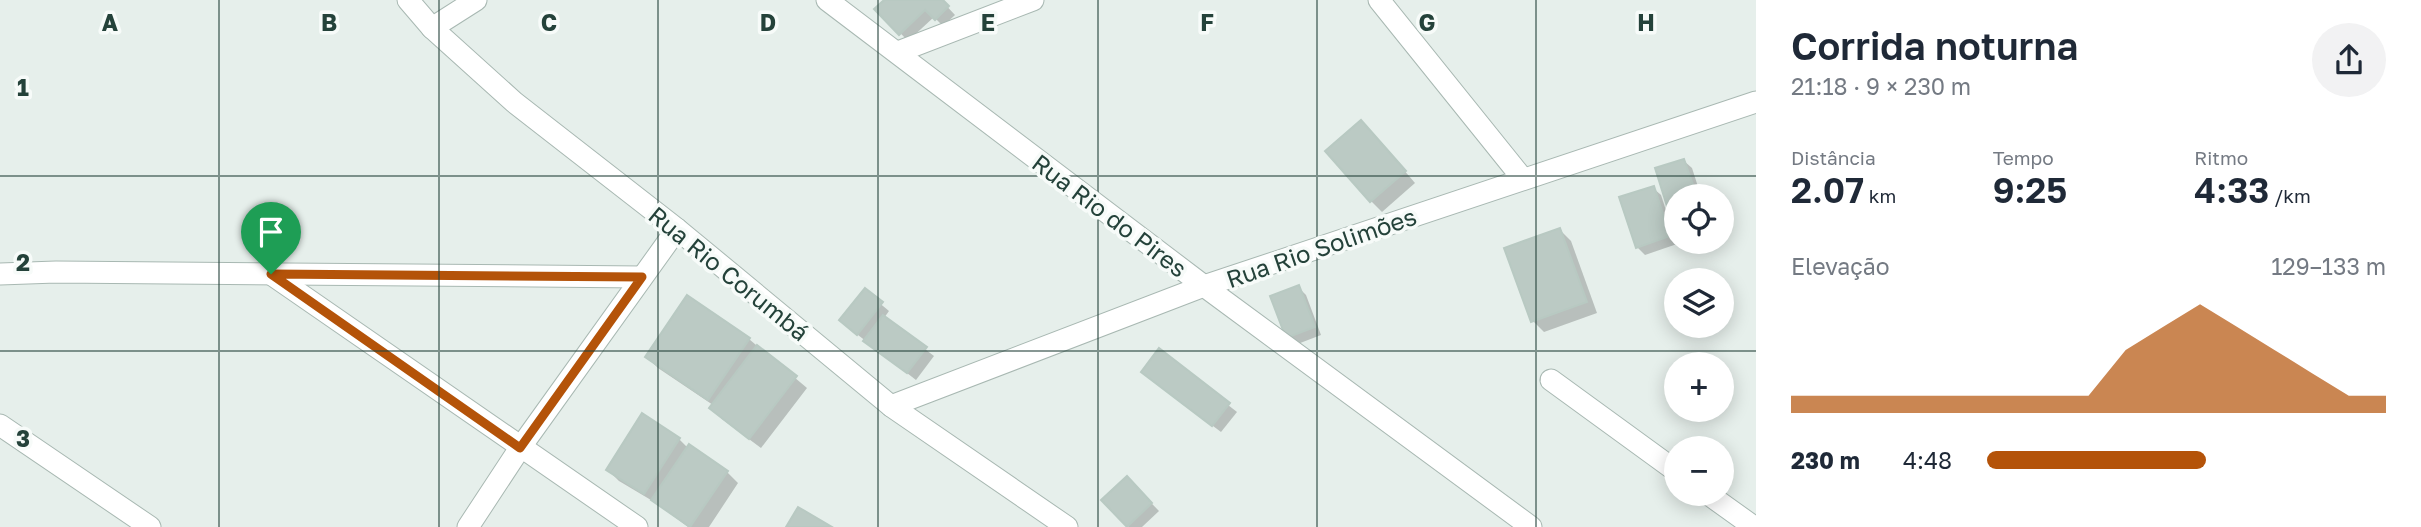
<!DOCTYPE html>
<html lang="pt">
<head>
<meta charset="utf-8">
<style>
  :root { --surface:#fff; --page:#f2f2f3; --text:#1f2937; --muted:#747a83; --accent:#b45309 }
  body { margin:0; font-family:"Golos Text",sans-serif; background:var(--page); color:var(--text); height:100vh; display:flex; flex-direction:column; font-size:26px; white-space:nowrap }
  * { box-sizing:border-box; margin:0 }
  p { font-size:23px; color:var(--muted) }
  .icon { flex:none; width:38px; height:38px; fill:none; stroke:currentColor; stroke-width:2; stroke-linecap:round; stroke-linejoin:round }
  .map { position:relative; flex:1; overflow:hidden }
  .details { display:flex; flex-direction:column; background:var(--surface); width:665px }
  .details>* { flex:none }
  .fabs { position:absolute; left:1664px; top:184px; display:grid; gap:14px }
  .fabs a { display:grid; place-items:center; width:70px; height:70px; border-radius:50%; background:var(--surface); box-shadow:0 4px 18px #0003; font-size:35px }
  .pin { position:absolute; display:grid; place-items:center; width:60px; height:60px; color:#fff; margin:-72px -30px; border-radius:50% 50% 50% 0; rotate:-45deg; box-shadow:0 0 7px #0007 }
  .pin .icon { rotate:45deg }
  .round { display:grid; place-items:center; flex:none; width:74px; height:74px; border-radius:37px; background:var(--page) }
  .head { display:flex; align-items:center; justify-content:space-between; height:119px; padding:0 35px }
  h1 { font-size:38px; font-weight:600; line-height:52px }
  .stats { display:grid; grid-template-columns:repeat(3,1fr); gap:10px; height:119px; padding:7px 35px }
  .stats div { display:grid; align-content:center }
  .stats b { font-size:35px; font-weight:600 }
  .stats small { font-size:19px; font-weight:400 }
  .stats p { font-size:19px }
  .chart { height:196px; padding:14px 35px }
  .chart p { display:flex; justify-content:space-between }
  .chart svg { width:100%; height:126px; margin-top:7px; fill:var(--accent); opacity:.7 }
  ul { padding:0 35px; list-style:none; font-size:23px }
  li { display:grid; grid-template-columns:112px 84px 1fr; align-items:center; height:52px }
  li i { height:18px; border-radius:9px; background:var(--accent) }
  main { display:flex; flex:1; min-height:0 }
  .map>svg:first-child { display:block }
</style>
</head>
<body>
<main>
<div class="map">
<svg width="1756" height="527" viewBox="0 0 1756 527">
  <rect width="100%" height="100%" fill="#e6efeb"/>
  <!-- shadow -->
  <g fill="#0003">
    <path d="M887,0H941L955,15L943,26L934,17L908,41L877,9Z"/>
    <path d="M1372,133L1415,183L1382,212L1371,201Z"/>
    <path d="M1684,161L1692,168L1701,196H1676V229L1657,170Z"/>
    <path d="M1653,188L1661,195L1677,244L1645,255L1637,247Z"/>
    <path d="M1560,230L1571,241L1597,313L1544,332L1533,321L1506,249Z"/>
    <path d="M1298,287L1306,295L1321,335L1295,345L1287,337Z"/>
    <path d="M865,291L889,311L884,318L934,356L916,380L849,328Z"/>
    <path d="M749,339L807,388L761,448L722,419L711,408L713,405L658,368L647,357Z"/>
    <path d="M1159,351L1237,412L1221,432L1151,379Z"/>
    <path d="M679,439L688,448L727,472L738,483L709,527H688L656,503L619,481L608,470Z"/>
    <path d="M1127,478L1159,511L1142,527H1129L1104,500Z"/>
  </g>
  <!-- building -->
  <g fill="#bbcac4" stroke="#b8c9c2" stroke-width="2">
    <path d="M884,0H943L949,6L935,20L925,10L899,35L874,9Z"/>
    <path d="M1361,120L1406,171L1370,202L1325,151Z"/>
    <path d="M1684,159L1697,196H1676V235L1655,168Z"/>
    <path d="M1654,186L1670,236L1636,248L1619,197Z"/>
    <path d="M1560,228L1587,302L1531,322L1504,248Z"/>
    <path d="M1299,285L1315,327L1286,338L1270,296Z"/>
    <path d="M865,288L883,302L857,335L839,320Z"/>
    <path d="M687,295L750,338L708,400L645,357Z"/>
    <path d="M883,315L927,347L907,373L863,341Z"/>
    <path d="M757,345L797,376L749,439L709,408Z"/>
    <path d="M1159,348L1230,403L1212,426L1141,372Z"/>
    <path d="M642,413L680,438L644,494L606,470Z"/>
    <path d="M689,444L728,471L690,527L651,500Z"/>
    <path d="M1127,476L1152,503L1127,527L1101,500Z"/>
    <path d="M798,507L832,527H786Z"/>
  </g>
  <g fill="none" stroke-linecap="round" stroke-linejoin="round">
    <!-- minor casing -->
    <g stroke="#a8b8b2" stroke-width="23">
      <g id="minor">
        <path d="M408,0L432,28L514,102L677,229L891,406L1067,527"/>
        <path d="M827,0L1204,286L1531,527"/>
        <path d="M1379,0L1523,179"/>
        <path d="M432,28L476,0"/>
        <path d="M898,52L1033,0"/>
        <path d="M0,274L56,272L642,277"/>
        <path d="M271,274L637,527"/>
        <path d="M1551,380L1676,471"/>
        <path d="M891,406L1204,286L1756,102"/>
        <path d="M0,425L150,527"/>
        <path d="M1708,494L1754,527"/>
        <path d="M468,527L520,448L677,229"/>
      </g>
    </g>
    <!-- minor -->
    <use href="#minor" stroke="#fff" stroke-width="21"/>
  </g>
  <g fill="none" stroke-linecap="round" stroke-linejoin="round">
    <!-- route casing -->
    <g stroke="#fff" stroke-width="14">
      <path id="route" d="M271,274L642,277L520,448Z"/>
    </g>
    <!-- route -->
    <use href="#route" stroke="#b45309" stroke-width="9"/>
  </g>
  <!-- grid -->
  <path fill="none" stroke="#24423a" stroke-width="2" stroke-opacity="0.55" d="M219,0V527M439,0V527M658,0V527M878,0V527M1098,0V527M1317,0V527M1536,0V527M0,176H1756M0,351H1756"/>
  <g text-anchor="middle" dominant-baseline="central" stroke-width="7" stroke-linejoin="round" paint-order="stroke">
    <!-- street labels -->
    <g font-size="24" fill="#24423a" stroke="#f7fbf9">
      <text transform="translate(1110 215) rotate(37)">Rua Rio do Pires</text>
      <text transform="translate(1321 247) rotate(-19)">Rua Rio Solimões</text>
      <text transform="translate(729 273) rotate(39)">Rua Rio Corumbá</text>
    </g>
  </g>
  <g font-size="23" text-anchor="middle" font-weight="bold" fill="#24423a" stroke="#f7fbf9" stroke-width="7" stroke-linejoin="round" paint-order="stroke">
    <text x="110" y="31">A</text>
    <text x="329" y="31">B</text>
    <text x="549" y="31">C</text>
    <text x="768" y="31">D</text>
    <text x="988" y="31">E</text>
    <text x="1207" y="31">F</text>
    <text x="1427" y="31">G</text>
    <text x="1646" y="31">H</text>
    <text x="23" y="96">1</text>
    <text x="23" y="271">2</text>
    <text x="23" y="447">3</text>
  </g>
</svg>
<div class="fabs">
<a><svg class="icon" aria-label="locate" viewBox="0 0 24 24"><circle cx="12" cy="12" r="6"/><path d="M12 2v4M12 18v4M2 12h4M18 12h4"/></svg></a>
<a><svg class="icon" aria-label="layers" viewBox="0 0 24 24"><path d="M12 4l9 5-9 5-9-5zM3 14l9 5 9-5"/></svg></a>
<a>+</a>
<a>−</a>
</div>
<div class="pin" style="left:271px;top:274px;background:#1e9e55"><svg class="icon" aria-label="arrive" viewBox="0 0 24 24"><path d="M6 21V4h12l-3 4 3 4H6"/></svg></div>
</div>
<section class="details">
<div class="head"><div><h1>Corrida noturna</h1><p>21:18 · 9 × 230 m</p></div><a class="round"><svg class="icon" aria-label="share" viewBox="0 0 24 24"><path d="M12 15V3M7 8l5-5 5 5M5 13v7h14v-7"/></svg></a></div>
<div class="stats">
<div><p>Distância</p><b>2.07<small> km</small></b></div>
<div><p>Tempo</p><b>9:25</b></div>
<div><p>Ritmo</p><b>4:33<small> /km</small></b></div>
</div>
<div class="chart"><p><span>Elevação</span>129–133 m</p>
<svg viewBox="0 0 160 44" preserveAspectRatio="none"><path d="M0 44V38L10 38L20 38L30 38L40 38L50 38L60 38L70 38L80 38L90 22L100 14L110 6L120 14L130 22L140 30L150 38L160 38V44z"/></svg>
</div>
<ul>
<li><b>230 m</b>4:48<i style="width:55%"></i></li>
</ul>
</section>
</main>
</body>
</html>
